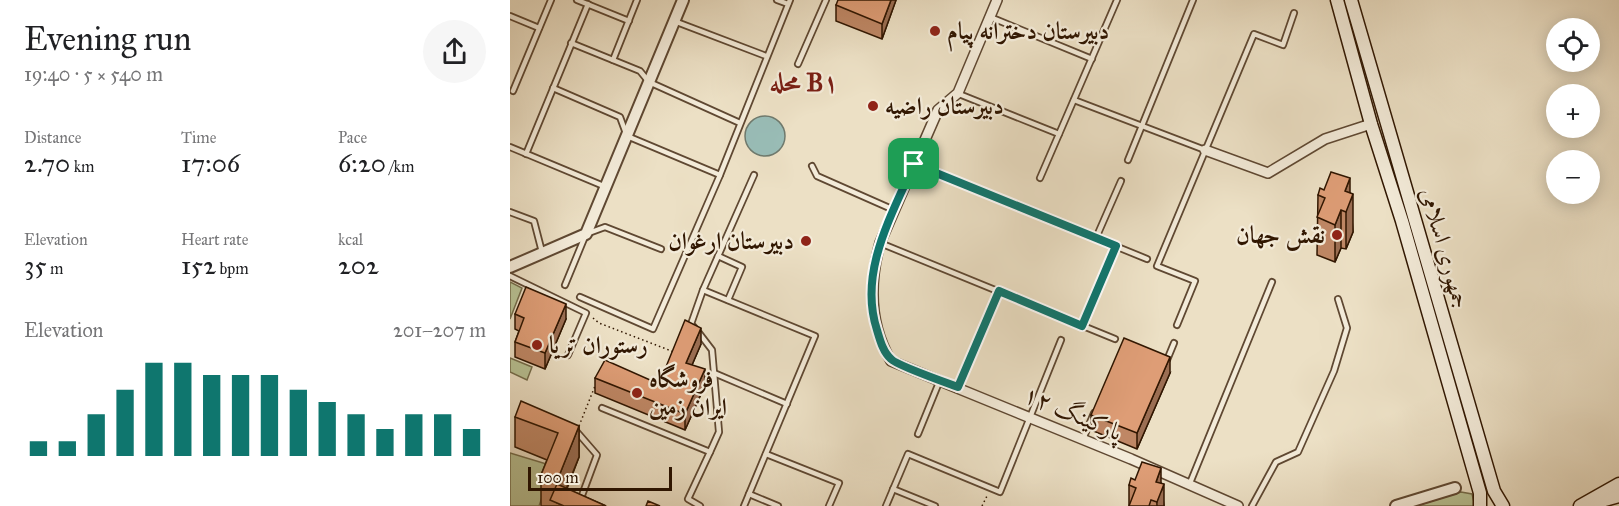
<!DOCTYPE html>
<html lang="en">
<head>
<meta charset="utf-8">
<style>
  :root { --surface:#fff; --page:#f6f6f6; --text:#202124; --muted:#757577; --accent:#0f766e }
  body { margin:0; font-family:"IM FELL Great Primer",Amiri,serif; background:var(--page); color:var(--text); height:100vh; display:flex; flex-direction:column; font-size:22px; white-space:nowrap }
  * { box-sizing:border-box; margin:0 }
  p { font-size:20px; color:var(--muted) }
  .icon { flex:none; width:33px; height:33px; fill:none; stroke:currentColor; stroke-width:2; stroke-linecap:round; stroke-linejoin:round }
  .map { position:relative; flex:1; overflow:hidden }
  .sheet { display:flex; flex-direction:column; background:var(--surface); width:510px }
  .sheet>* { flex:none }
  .tools { position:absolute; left:1036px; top:18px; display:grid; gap:12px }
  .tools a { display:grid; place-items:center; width:54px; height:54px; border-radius:50%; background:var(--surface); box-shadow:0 3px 15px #0003; font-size:30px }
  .scale { position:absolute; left:18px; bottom:15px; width:144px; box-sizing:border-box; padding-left:6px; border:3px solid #301601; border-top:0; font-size:16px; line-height:21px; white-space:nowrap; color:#301601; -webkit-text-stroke:4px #f3ebd9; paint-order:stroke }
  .pin { position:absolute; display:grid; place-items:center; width:51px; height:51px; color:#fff; margin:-26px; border-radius:12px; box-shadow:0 3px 9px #0006 }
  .round { display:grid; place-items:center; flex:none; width:63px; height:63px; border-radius:32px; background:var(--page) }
  .summary { display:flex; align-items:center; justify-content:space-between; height:102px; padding:0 24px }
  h1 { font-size:33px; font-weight:600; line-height:45px }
  .figures { display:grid; grid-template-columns:repeat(3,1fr); gap:9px; height:102px; padding:6px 24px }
  .figures div { display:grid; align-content:center }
  .figures b { font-size:26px; font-weight:600 }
  .figures small { font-size:16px; font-weight:400 }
  .figures p { font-size:16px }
  .chart { height:168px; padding:12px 24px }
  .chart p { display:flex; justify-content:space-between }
  .chart svg { width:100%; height:108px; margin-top:6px; stroke:var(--accent); stroke-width:6 }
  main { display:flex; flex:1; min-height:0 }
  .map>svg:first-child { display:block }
</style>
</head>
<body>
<main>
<section class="sheet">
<div class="summary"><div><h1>Evening run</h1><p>19:40 · 5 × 540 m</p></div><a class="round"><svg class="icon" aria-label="share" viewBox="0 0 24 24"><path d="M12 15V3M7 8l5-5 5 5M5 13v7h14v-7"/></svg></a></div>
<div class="figures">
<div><p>Distance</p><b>2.70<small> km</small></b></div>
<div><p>Time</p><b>17:06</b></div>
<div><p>Pace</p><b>6:20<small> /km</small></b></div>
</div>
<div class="figures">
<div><p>Elevation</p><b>35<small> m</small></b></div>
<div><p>Heart rate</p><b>152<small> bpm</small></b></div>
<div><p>kcal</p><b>202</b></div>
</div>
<div class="chart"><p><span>Elevation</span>201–207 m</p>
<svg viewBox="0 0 160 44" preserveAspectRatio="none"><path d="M5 44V38M15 44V38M25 44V27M35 44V17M45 44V6M55 44V6M65 44V11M75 44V11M85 44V11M95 44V17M105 44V22M115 44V27M125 44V33M135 44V27M145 44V27M155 44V33"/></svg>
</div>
</section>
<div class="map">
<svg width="1109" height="506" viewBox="0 0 1109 506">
  <rect width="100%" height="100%" fill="#ece0c5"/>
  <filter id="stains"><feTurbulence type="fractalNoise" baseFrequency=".00333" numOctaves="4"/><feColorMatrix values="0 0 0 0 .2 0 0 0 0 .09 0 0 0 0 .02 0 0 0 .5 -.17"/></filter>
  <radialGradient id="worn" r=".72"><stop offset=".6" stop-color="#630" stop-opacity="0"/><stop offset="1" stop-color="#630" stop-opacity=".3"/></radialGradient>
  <!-- green -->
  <g fill="#b8c294" stroke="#746c4a" stroke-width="1.5">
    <path d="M0,282L12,288L0,319Z"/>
    <path d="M0,358L22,367L17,380L0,372Z"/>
    <path d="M0,453L43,466L29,506H0Z"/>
    <path d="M951,492L962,494L965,506H906Z"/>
  </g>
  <!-- water -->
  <circle fill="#99bdb7" stroke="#6f7a6e" stroke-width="1.5" cx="255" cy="136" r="20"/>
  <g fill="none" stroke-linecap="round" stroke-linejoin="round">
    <!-- service casing -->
    <g stroke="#5f4832" stroke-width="8">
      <g id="service">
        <path d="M67,0L119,21"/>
        <path d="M267,0L278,4"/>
        <path d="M0,16L29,28"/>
        <path d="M480,17L582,59"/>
        <path d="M164,21L256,56"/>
        <path d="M61,43L130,71L139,82L230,123"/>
        <path d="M103,60L127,0"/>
        <path d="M288,64L316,0"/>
        <path d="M43,88L110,117L117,136L210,175"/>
        <path d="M3,91L41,0"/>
        <path d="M449,94L549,134"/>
        <path d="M564,100L695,150"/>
        <path d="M0,147L96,187"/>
        <path d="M16,154L78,4"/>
        <path d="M618,160L683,0"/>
        <path d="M404,164L637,259"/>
        <path d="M302,166L307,176L384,210"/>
        <path d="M530,178L607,0"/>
        <path d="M0,212L24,221L32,252"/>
        <path d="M586,238L611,181"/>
        <path d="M370,243L605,339"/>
        <path d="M208,256L232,267L218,300"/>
        <path d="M0,276L76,313L58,355"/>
        <path d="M55,285L76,234L95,227L151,249"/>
        <path d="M193,290L305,336L234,506"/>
        <path d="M70,297L143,329L210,175L280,0"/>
        <path d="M667,325L685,281L647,266L744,34L773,45L784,13"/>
        <path d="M572,326L606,246"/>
        <path d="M184,327L181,324L193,290L244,175"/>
        <path d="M189,333L202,350L204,373L209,432L200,452"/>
        <path d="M656,360H657L664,343"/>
        <path d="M204,373L277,404"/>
        <path d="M449,387L489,291"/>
        <path d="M92,408L200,452L178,499L190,506"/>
        <path d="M67,432L87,455L71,498"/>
        <path d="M408,434L430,380"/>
        <path d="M573,439L584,413"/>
        <path d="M256,454L329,483L319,506"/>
        <path d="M680,483L762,282"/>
        <path d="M383,489L425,506"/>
        <path d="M239,494L268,506"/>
        <path d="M376,506L398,454L490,492L551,340"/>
        <path d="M742,506L766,462L788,452L824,371L837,328L828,299"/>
      </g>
    </g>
    <!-- minor casing -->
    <g stroke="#5f4832" stroke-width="12">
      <g id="minor">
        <path d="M487,0L448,93L428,110L370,243C359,284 359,324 381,361L621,459L728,506"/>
        <path d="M695,150L758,173L815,139L861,124"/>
      </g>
    </g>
    <!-- tertiary casing -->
    <g stroke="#5f4832" stroke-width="14">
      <g id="tertiary">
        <path d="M0,267L76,234L173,0"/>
        <path d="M886,506L945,488"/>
      </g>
    </g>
    <!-- secondary casing -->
    <g stroke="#301601" stroke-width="15">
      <g id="secondary">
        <path d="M827,0L861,124L892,221L970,493V506"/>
        <path d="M841,0L984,491L993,506"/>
        <path d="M1084,503L1109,496"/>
        <path d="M1070,506L1109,484"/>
      </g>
    </g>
    <!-- path -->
    <g stroke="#301601" stroke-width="1.5" stroke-dasharray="1.5 3" stroke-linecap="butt">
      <path d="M83,318L89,323L164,352"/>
      <path d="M69,426L85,386"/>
      <path d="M472,506L477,496"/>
    </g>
    <!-- service -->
    <use href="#service" stroke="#f3ebd9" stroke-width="4.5"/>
    <!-- minor -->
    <use href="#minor" stroke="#f3ebd9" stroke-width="9"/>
    <!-- tertiary -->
    <use href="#tertiary" stroke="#f3ebd9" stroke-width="10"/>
    <!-- secondary -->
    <use href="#secondary" stroke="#f3ebd9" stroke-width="12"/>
  </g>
  <!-- wall -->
  <g fill="#bf8765" stroke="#301601" stroke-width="1.5">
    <path d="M386,0L372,39L326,21V5Z"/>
    <path d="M840,193L843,232L836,249L831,248L825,262L807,255L808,195Z"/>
    <path d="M5,314L56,319L35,369L5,357V342L9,331L5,329Z"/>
    <path d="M191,344L182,365L195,385L175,430L85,393V378L149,384Z"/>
    <path d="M660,373L627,449L581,430V415Z"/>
    <path d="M5,417L69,426V457L57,489L96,506H31V475L37,460L5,447Z"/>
    <path d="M625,480L651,483L654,506H619V485Z"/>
  </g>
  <!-- shaded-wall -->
  <g fill="#9b6e53" stroke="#301601" stroke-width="1.5">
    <path d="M381,0H386L372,39V24Z"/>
    <path d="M840,178V202L843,194V232L836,249V212L835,191Z"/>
    <path d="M831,210V248L825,262V225Z"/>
    <path d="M56,304V319L35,369V353Z"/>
    <path d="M191,328V344L176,379V363Z"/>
    <path d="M660,357V373L627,449V433Z"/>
    <path d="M195,369V385L175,430V414Z"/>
    <path d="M69,426V457L50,504L47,503V481Z"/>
    <path d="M651,468V492L654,484V506H647L646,482Z"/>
  </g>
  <!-- building -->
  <g fill="#de9d76" stroke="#301601" stroke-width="1.5">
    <path d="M328,0H381L372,24L326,5Z"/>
    <path d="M821,172L840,178L835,191L843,194L836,212L831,210L825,225L807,217L815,198L808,195L810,188L814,190Z"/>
    <path d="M16,287L56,304L35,353L5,342L14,318L5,314Z"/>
    <path d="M175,320L191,328L176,363L195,369L175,414L85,378L95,360L149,384Z"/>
    <path d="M614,338L660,357L627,433L581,415Z"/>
    <path d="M11,401L69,426L47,481L31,475L48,433L5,417Z"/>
    <path d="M632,462L651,468L646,482L654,484L647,502L641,500L639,506H619L626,488L619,485L621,478L625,480Z"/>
    <path d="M47,484L96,506H54L40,500Z"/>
    <path d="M138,501L150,506H136Z"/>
  </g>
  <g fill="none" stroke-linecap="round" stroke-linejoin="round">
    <!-- route casing -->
    <g stroke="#fff" stroke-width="12">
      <path id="route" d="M404,164L606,246L572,326L489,291L448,387C437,383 386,365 381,359C373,352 370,340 367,330C348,272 382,215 404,164Z"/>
    </g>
    <!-- route -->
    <use href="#route" stroke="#0f766e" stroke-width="8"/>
  </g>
  <!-- markers -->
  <g fill="#8f2418" stroke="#f3ebd9" stroke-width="2">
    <circle cx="425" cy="31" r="6"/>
    <circle cx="363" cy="106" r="6"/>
    <circle cx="827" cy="235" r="6"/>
    <circle cx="296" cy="241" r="6"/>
    <circle cx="27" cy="345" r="6"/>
    <circle cx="127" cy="393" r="6"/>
  </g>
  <g text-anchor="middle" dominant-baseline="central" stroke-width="4.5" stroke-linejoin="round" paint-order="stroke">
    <!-- poi labels -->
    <g font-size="24" font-weight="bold" fill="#301601" stroke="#f3ebd9" text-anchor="start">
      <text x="437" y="31">دبیرستان دخترانه پیام</text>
      <text x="375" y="106">دبیرستان راضیه</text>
      <text x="815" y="235" text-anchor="end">نقش جهان</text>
      <text x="284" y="241" text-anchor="end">دبیرستان ارغوان</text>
      <text x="39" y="345">رستوران تریا</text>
      <text x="139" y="379">فروشگاه<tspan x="139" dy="28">ایران زمین</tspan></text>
    </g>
    <!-- street labels -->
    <g font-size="24" fill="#301601" stroke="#f3ebd9">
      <text transform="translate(935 248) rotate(74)">جمهوری اسلامی</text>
      <text transform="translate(563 413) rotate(23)">پارکینگ ۱۲</text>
    </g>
    <!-- neighbourhood labels -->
    <g font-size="26" font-weight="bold" fill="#7a1f14" stroke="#f3ebd9">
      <text x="294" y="82">محله B۱</text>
    </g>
  </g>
  <rect width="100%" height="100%" filter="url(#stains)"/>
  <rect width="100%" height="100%" fill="url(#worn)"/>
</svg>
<div class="tools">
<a><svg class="icon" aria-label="locate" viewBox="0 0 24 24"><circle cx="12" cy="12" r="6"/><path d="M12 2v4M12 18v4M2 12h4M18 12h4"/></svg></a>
<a>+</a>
<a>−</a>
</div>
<div class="scale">100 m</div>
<div class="pin" style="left:404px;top:164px;background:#1e9e55"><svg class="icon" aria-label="arrive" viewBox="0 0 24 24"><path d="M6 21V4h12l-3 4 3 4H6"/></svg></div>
</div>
</main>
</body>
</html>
